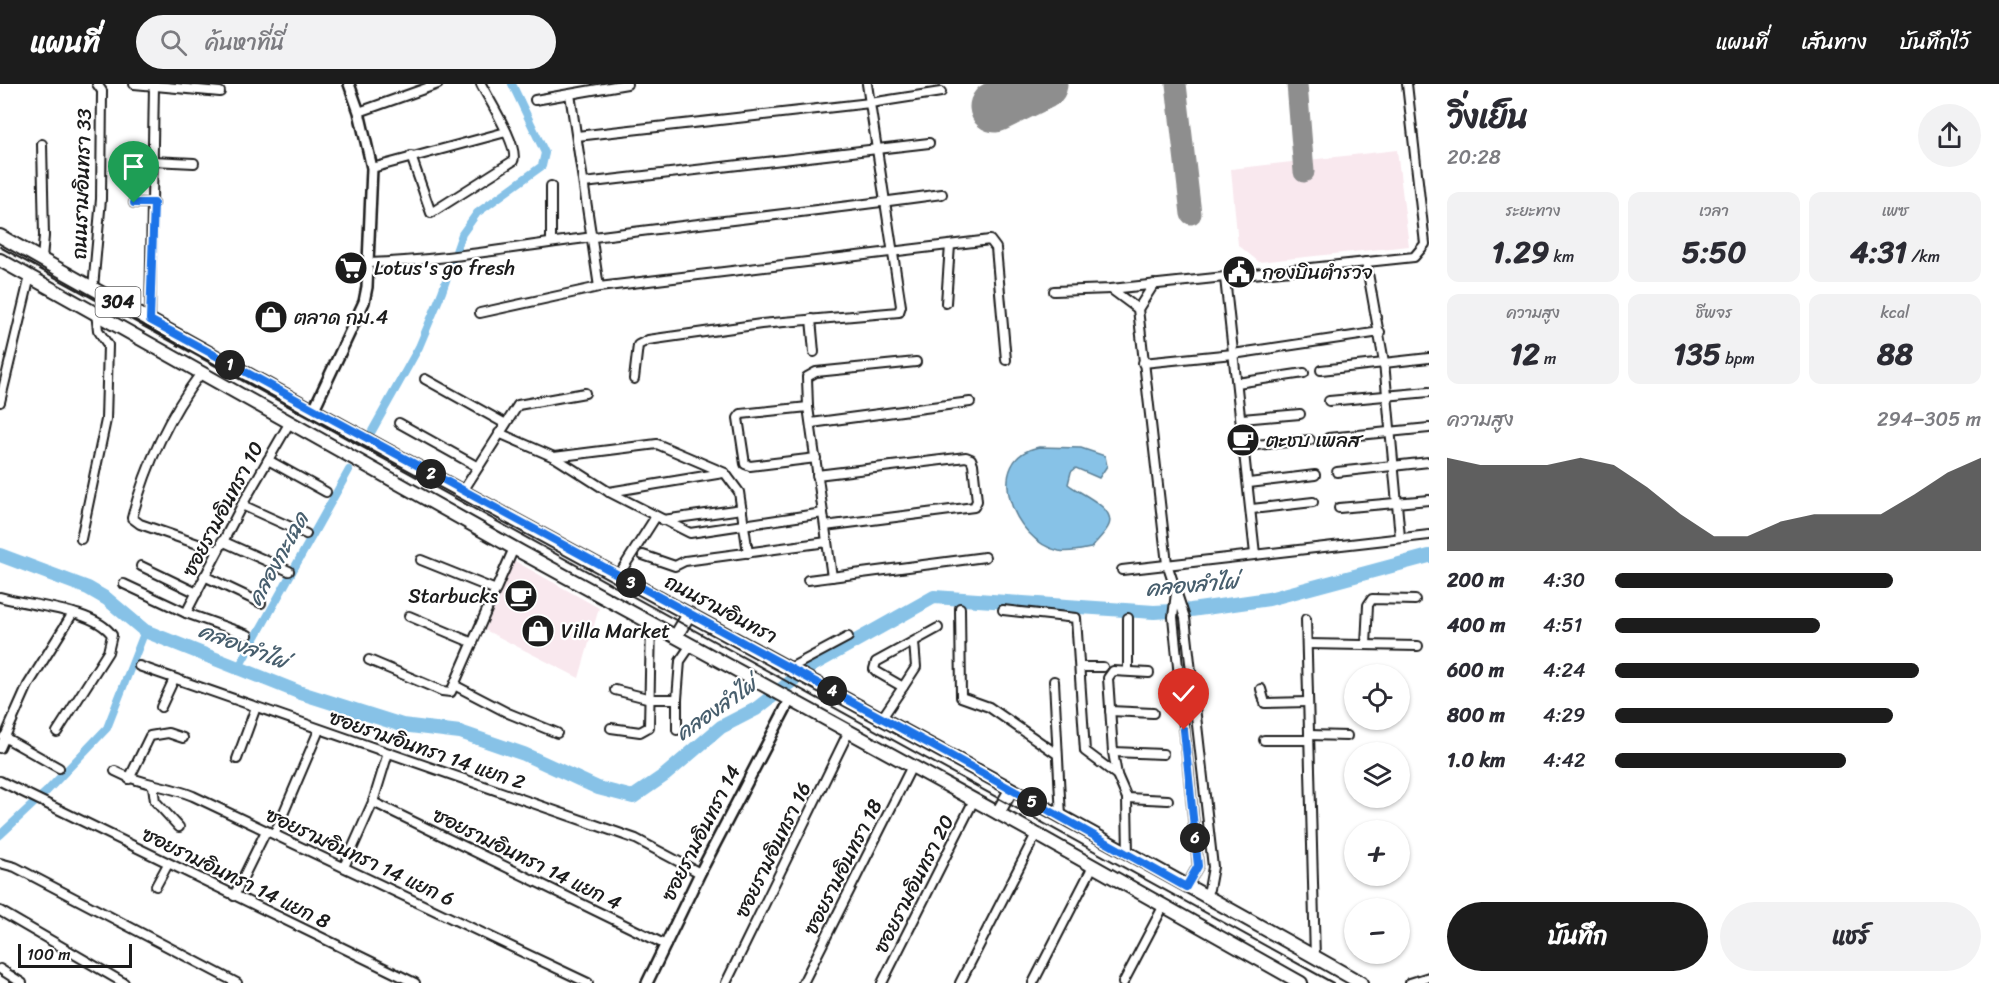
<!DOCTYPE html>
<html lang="th">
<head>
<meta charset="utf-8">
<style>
  :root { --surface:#fff; --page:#f2f2f3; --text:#2b2b33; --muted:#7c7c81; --accent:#1c1c1c }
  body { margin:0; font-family:Sriracha,"Playpen Sans Thai",sans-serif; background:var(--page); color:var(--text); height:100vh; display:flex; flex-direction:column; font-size:22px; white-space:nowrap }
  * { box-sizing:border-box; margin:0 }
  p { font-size:20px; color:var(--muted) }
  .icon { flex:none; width:33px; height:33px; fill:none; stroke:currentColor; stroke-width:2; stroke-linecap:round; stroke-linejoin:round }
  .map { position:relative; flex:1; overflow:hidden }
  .details { display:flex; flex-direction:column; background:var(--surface); width:570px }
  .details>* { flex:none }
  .tools { position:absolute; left:1344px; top:580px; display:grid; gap:12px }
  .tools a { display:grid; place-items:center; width:66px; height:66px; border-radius:50%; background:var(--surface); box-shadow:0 2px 4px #0004; font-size:30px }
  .scale { position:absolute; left:18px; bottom:15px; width:114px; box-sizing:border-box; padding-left:6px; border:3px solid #1c1c1c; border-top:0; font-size:16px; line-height:21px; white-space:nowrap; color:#1c1c1c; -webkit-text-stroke:4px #fff; paint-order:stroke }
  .pin { position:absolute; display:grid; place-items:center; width:51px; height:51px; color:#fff; margin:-62px -26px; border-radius:50% 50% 50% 0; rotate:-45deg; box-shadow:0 0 6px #0007 }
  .pin .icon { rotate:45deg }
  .km { position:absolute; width:30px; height:30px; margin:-15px; border-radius:50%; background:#222; color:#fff; font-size:16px; line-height:30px; text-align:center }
  .round { display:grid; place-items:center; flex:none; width:63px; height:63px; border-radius:32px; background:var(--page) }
  .head { display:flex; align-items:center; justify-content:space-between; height:102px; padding:0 18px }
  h1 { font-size:33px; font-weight:700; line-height:45px }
  .figures { display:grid; grid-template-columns:repeat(3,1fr); gap:9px; height:102px; padding:6px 18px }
  .figures div { display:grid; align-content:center; border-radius:12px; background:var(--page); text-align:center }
  .figures b { font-size:30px; font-weight:700 }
  .figures small { font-size:16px; font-weight:400 }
  .figures p { font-size:16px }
  .chart { height:168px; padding:12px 18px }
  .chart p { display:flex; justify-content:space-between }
  .chart svg { width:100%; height:108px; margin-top:6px; fill:var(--accent); opacity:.7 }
  .button { display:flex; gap:12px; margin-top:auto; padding:12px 18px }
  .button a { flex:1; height:69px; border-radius:36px; background:var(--accent); color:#fff; font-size:24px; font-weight:700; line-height:69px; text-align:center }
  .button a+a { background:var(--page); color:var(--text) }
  ul { padding:0 18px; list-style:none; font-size:20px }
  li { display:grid; grid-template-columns:96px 72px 1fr; align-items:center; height:45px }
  li i { height:15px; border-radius:8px; background:var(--accent) }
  header { display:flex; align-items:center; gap:36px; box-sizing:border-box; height:84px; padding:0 30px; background:var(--accent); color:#fff }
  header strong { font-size:28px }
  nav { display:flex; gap:33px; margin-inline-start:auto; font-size:21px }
  .search { width:420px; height:54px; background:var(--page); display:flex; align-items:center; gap:15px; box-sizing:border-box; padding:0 21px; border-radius:33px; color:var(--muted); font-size:22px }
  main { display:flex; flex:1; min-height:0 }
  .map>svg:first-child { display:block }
</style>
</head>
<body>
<header>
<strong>แผนที่</strong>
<div class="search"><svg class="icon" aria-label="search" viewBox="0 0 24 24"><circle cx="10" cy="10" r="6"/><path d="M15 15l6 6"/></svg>ค้นหาที่นี่</div>
<nav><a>แผนที่</a><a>เส้นทาง</a><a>บันทึกไว้</a></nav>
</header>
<main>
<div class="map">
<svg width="1429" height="899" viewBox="0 0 1429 899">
  <rect width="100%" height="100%" fill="#fff"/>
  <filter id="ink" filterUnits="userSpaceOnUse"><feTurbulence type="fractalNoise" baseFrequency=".0167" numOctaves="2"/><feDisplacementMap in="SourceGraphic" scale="12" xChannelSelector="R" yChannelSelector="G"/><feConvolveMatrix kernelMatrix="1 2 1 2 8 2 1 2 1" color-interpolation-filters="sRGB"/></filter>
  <g filter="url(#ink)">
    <!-- built -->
    <g fill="#f9e8ee">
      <path d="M1397,66L1409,162L1259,178L1238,161L1231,85Z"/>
      <path d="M513,476L599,524L579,594L485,546Z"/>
    </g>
    <!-- water -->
    <path fill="#87c2e7" stroke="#5c8096" stroke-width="1.5" d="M1039,363L1081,364L1105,372L1107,382L1099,394L1076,384L1071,388L1068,400C1078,409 1116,423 1109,441C1106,449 1096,457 1091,464C1081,466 1070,469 1059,467C1012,457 982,374 1039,363Z"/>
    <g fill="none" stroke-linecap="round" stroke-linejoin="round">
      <!-- canal -->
      <g stroke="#87c2e7" stroke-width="8">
        <path d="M372,347L419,263L442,208L462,150L477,129L542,82L545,69L512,0"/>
        <path d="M239,583L349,386"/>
        <path d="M0,751L47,707L107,644L145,547"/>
      </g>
      <!-- river -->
      <path stroke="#87c2e7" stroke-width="14" d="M0,471L88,504L107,515L145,547L301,609L402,641L460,648L524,670L598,704L633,713L665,691L721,643L756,625L811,582L934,513L1154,528L1191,526L1269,515L1429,472"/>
      <!-- taxiway -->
      <g stroke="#8e8e8e" stroke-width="21">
        <path d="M1176,0L1191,130"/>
        <path d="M1297,0L1304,88"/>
      </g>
      <!-- runway -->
      <path stroke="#8e8e8e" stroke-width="51" d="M995,23L1042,0"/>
      <!-- minor casing -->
      <g stroke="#1c1c1c" stroke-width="12">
        <g id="minor">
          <path d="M134,0L220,8"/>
          <path d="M570,10L599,203"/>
          <path d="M535,16L627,0"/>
          <path d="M359,28L438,0"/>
          <path d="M577,52L870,19L941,8"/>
          <path d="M411,72L431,129L513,77C520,64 488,14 481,0"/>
          <path d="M153,77L194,79"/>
          <path d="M372,84L506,48"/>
          <path d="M584,99L929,59"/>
          <path d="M551,102V158"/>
          <path d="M134,119H154"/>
          <path d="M42,175L44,152L42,60"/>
          <path d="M1366,178L1384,278L1400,453"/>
          <path d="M368,179C444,177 518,162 594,153C710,138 826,126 942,110"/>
          <path d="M1225,194L1255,470"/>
          <path d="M93,204L101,115L102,7L97,0"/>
          <path d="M1111,205L1138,225L1167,480L1185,534L1213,783L1209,805L1204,813"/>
          <path d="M1054,207L1111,205L1414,173L1425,160L1407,0"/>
          <path d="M946,219L950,161"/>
          <path d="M1138,225L1154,200"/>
          <path d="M480,229L599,203L990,156L996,164L1006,276"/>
          <path d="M811,235L814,268"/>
          <path d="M150,236L154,1"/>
          <path d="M1143,279L1233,270L1380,248"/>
          <path d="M1321,286L1429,274"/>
          <path d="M201,289C168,333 146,381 132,434L140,440L218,467"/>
          <path d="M425,295L504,339"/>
          <path d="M634,295L638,261L648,256L761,240L899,228L901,222L867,0"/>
          <path d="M1237,299L1304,289"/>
          <path d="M1329,317L1429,308"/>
          <path d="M0,318L30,192"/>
          <path d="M808,323L741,330L738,334L745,380L750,382L816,374"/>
          <path d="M1242,335L1300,330"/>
          <path d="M399,339L478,383"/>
          <path d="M811,339L970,318"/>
          <path d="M499,349L554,373L609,408L690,449L823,429"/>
          <path d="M1328,354L1429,344"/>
          <path d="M1245,362L1310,356"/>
          <path d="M554,373L657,360L725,389L739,408L748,469"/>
          <path d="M268,376L326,408"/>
          <path d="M1337,388L1429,378"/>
          <path d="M817,391L966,373L971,375L973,380L977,417L974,423L825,442"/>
          <path d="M1249,399L1315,391"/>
          <path d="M463,407L518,321L585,309"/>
          <path d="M609,408L723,389"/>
          <path d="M242,421L306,450"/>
          <path d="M1339,424L1429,416"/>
          <path d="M1252,425L1313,418"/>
          <path d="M663,436L742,425"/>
          <path d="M81,455L106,336L108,261L98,246L96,229"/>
          <path d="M222,457L289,487"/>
          <path d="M643,471L675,482L685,477L827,458"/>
          <path d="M421,476L496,506"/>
          <path d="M141,482L197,509"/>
          <path d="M1122,486L1429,451"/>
          <path d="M204,492L261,519"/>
          <path d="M618,492L655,434"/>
          <path d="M832,493L808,323L807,293L816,288L916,278"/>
          <path d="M808,496L985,473"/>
          <path d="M124,500L186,529L248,551"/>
          <path d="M1176,509L1173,533L1198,782L1186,803"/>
          <path d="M0,513C30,522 94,525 112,551L108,568L57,648"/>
          <path d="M960,524L961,613L989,623L1057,670"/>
          <path d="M1003,526L1076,534L1085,667L1117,691"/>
          <path d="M186,529L242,421L290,338"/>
          <path d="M409,532L473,559"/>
          <path d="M1306,535L1315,874"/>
          <path d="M1307,560L1418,562"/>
          <path d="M1366,561L1368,521L1372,515L1415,516"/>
          <path d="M369,576L442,607L451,608L514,464"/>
          <path d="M139,582L636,755L700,789"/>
          <path d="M1080,583H1103"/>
          <path d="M790,584L848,553"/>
          <path d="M1128,587V534"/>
          <path d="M1054,597L1061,733"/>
          <path d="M456,602L508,629L557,649"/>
          <path d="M903,603L916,583L914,558"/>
          <path d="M1261,605L1265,619L1308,618"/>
          <path d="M615,606L651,615H677V646"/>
          <path d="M677,615L680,577L691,561"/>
          <path d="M161,623L174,595"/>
          <path d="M1110,627L1153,629"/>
          <path d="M882,634L903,603L877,588L874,585L876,578L938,544"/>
          <path d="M611,644L640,648L649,643L651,538"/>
          <path d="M1309,651L1347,652"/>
          <path d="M4,653L59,684"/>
          <path d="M1264,656H1309"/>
          <path d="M0,664L28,601L73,529"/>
          <path d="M1113,668L1163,670"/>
          <path d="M237,675L256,623"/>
          <path d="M115,687C141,701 167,701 193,712L588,899"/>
          <path d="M129,695L150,652L168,649L183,654"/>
          <path d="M0,697L415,899"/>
          <path d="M153,702L155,717L179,743"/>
          <path d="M1127,714L1168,716"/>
          <path d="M373,718L666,861"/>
          <path d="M275,749L319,646"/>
          <path d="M1128,771L1127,714L1117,691L1113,668L1108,594L1113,587L1149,589"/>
          <path d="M0,779L15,783L237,899"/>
          <path d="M344,783L373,718L388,669"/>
          <path d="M156,802L168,780"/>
          <path d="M234,812L266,747"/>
          <path d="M0,827L124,899"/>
          <path d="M0,885L22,899"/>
          <path d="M726,899L849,647"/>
          <path d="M803,899L912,682"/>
          <path d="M882,899L974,716"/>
          <path d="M960,899L1036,750"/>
          <path d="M1033,899L1093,782"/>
          <path d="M1123,899L1164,821"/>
          <path d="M1410,899L1429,893"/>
        </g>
      </g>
      <!-- tertiary casing -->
      <g stroke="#1c1c1c" stroke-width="14">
        <g id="tertiary">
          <path d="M313,327L364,218L367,203L372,84L359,28L349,0"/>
          <path d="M647,899L700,789L790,616"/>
        </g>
      </g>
      <!-- primary casing -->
      <g stroke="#1c1c1c" stroke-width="16">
        <g id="primary">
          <path d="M0,152C450,407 910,644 1361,899"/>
          <path d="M0,176L521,468L1036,750L1301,899"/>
          <path d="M676,552L689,530"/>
          <path d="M998,729L1011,706"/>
        </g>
      </g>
      <!-- minor -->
      <use href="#minor" stroke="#fff" stroke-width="8"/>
      <!-- tertiary -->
      <use href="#tertiary" stroke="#fff" stroke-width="9"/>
      <!-- primary -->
      <use href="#primary" stroke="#fff" stroke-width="12"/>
      <!-- rail -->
      <path stroke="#1c1c1c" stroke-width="2" d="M0,163L1333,899"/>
    </g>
  </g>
  <g fill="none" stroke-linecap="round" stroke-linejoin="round" filter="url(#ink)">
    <!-- route casing -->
    <g stroke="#fff" stroke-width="12">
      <path id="route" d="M134,119H154L150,236L946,669L1186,803L1198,782L1184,646"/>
    </g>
    <!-- route -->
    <use href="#route" stroke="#1a73e8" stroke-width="8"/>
  </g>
  <!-- icons -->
  <defs>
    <g id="supermarket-disc" transform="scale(1.725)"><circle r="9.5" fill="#1c1c1c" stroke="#fff"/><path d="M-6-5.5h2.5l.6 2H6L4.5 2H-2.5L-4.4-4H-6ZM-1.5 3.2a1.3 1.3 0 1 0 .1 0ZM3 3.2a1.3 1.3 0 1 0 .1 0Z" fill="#fff"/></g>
    <g id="civic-disc" transform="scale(1.725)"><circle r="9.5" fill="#1c1c1c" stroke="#fff"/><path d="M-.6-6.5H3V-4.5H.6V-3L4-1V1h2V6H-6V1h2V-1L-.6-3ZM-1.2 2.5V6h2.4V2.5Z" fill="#fff"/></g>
    <g id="shop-disc" transform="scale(1.725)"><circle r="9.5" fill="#1c1c1c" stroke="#fff"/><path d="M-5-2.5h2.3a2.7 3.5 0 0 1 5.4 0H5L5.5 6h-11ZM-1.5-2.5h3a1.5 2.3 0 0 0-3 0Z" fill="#fff"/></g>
    <g id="cafe-disc" transform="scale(1.725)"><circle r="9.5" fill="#1c1c1c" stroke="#fff"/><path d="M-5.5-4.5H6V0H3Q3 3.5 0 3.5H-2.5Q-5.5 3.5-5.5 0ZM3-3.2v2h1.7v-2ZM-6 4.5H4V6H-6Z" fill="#fff"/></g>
  </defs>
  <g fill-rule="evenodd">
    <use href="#supermarket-disc" x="351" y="184"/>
    <use href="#civic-disc" x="1239" y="188"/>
    <use href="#shop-disc" x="271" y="233"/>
    <use href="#cafe-disc" x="1243" y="356"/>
    <use href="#cafe-disc" x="521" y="512"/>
    <use href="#shop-disc" x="538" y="547"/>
  </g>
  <g text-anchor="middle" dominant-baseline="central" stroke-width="4.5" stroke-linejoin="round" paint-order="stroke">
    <!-- shield labels -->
    <rect fill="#fff" stroke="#606060" stroke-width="1.5" x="95.5" y="203" width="45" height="30" rx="4.5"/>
    <g font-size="18" font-weight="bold" fill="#1c1c1c">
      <text x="118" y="218">304</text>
    </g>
    <!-- street labels -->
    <g font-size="20" fill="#1c1c1c" stroke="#fff">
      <text transform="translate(82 100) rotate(-88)">ถนนรามอินทรา 33</text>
      <text transform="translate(223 425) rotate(-62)">ซอยรามอินทรา 10</text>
      <text transform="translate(721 525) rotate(28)">ถนนรามอินทรา</text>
      <text transform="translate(427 666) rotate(19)">ซอยรามอินทรา 14 แยก 2</text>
      <text transform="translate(701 749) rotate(-63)">ซอยรามอินทรา 14</text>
      <text transform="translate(773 766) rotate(-64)">ซอยรามอินทรา 16</text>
      <text transform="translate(360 773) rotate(25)">ซอยรามอินทรา 14 แยก 6</text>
      <text transform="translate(527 775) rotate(26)">ซอยรามอินทรา 14 แยก 4</text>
      <text transform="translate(843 783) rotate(-63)">ซอยรามอินทรา 18</text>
      <text transform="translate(236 794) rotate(26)">ซอยรามอินทรา 14 แยก 8</text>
      <text transform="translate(914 800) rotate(-63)">ซอยรามอินทรา 20</text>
    </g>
    <!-- poi labels -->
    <g font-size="20" fill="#1c1c1c" stroke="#fff" text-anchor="start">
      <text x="374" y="184">Lotus's go fresh</text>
      <text x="1262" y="188">กองบินตำรวจ</text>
      <text x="294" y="233">ตลาด กม.4</text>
      <text x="1266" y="356">ตะชบ เพลส</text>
      <text x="498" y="512" text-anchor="end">Starbucks</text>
      <text x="561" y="547">Villa Market</text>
    </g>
    <!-- water labels -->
    <g font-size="21" font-style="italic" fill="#475e6d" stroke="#fff">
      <text transform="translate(278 475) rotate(-61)">คลองกะเฉด</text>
      <text transform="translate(1192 501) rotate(-5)">คลองลำไผ่</text>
      <text transform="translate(243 562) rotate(21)">คลองลำไผ่</text>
      <text transform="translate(716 625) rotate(-35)">คลองลำไผ่</text>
    </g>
  </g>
</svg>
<div class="tools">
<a><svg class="icon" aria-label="locate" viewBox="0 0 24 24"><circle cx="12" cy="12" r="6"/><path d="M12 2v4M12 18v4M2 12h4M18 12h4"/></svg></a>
<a><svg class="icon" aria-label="layers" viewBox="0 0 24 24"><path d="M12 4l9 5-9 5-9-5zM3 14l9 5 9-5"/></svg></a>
<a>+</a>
<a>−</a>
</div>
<div class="scale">100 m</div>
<div class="pin" style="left:134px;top:119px;background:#1e9e55"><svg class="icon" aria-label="arrive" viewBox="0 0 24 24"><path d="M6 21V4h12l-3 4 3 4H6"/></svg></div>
<div class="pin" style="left:1184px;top:646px;background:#d93025"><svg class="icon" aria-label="check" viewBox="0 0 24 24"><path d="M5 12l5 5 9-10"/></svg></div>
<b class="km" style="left:230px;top:281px">1</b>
<b class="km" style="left:431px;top:390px">2</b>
<b class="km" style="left:631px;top:499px">3</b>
<b class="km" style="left:832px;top:607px">4</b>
<b class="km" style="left:1032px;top:718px">5</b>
<b class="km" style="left:1195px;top:754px">6</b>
</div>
<section class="details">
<div class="head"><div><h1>วิ่งเย็น</h1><p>20:28</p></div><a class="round"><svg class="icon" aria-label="share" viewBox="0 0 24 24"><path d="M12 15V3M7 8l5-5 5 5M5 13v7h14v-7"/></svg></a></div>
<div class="figures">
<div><p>ระยะทาง</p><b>1.29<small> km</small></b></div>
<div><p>เวลา</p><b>5:50</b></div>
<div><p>เพซ</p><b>4:31<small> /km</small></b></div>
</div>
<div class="figures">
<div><p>ความสูง</p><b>12<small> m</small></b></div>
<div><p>ชีพจร</p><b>135<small> bpm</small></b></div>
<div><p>kcal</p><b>88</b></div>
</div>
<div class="chart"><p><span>ความสูง</span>294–305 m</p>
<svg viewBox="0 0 160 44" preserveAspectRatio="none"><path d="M0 44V6L10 9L20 9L30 9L40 6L50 9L60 18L70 29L80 38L90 38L100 32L110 29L120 29L130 29L140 21L150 12L160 6V44z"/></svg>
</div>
<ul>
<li><b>200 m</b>4:30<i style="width:76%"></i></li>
<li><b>400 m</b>4:51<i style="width:56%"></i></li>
<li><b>600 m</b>4:24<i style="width:83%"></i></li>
<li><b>800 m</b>4:29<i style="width:76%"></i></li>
<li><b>1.0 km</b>4:42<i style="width:63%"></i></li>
</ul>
<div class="button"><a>บันทึก</a><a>แชร์</a></div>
</section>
</main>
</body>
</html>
